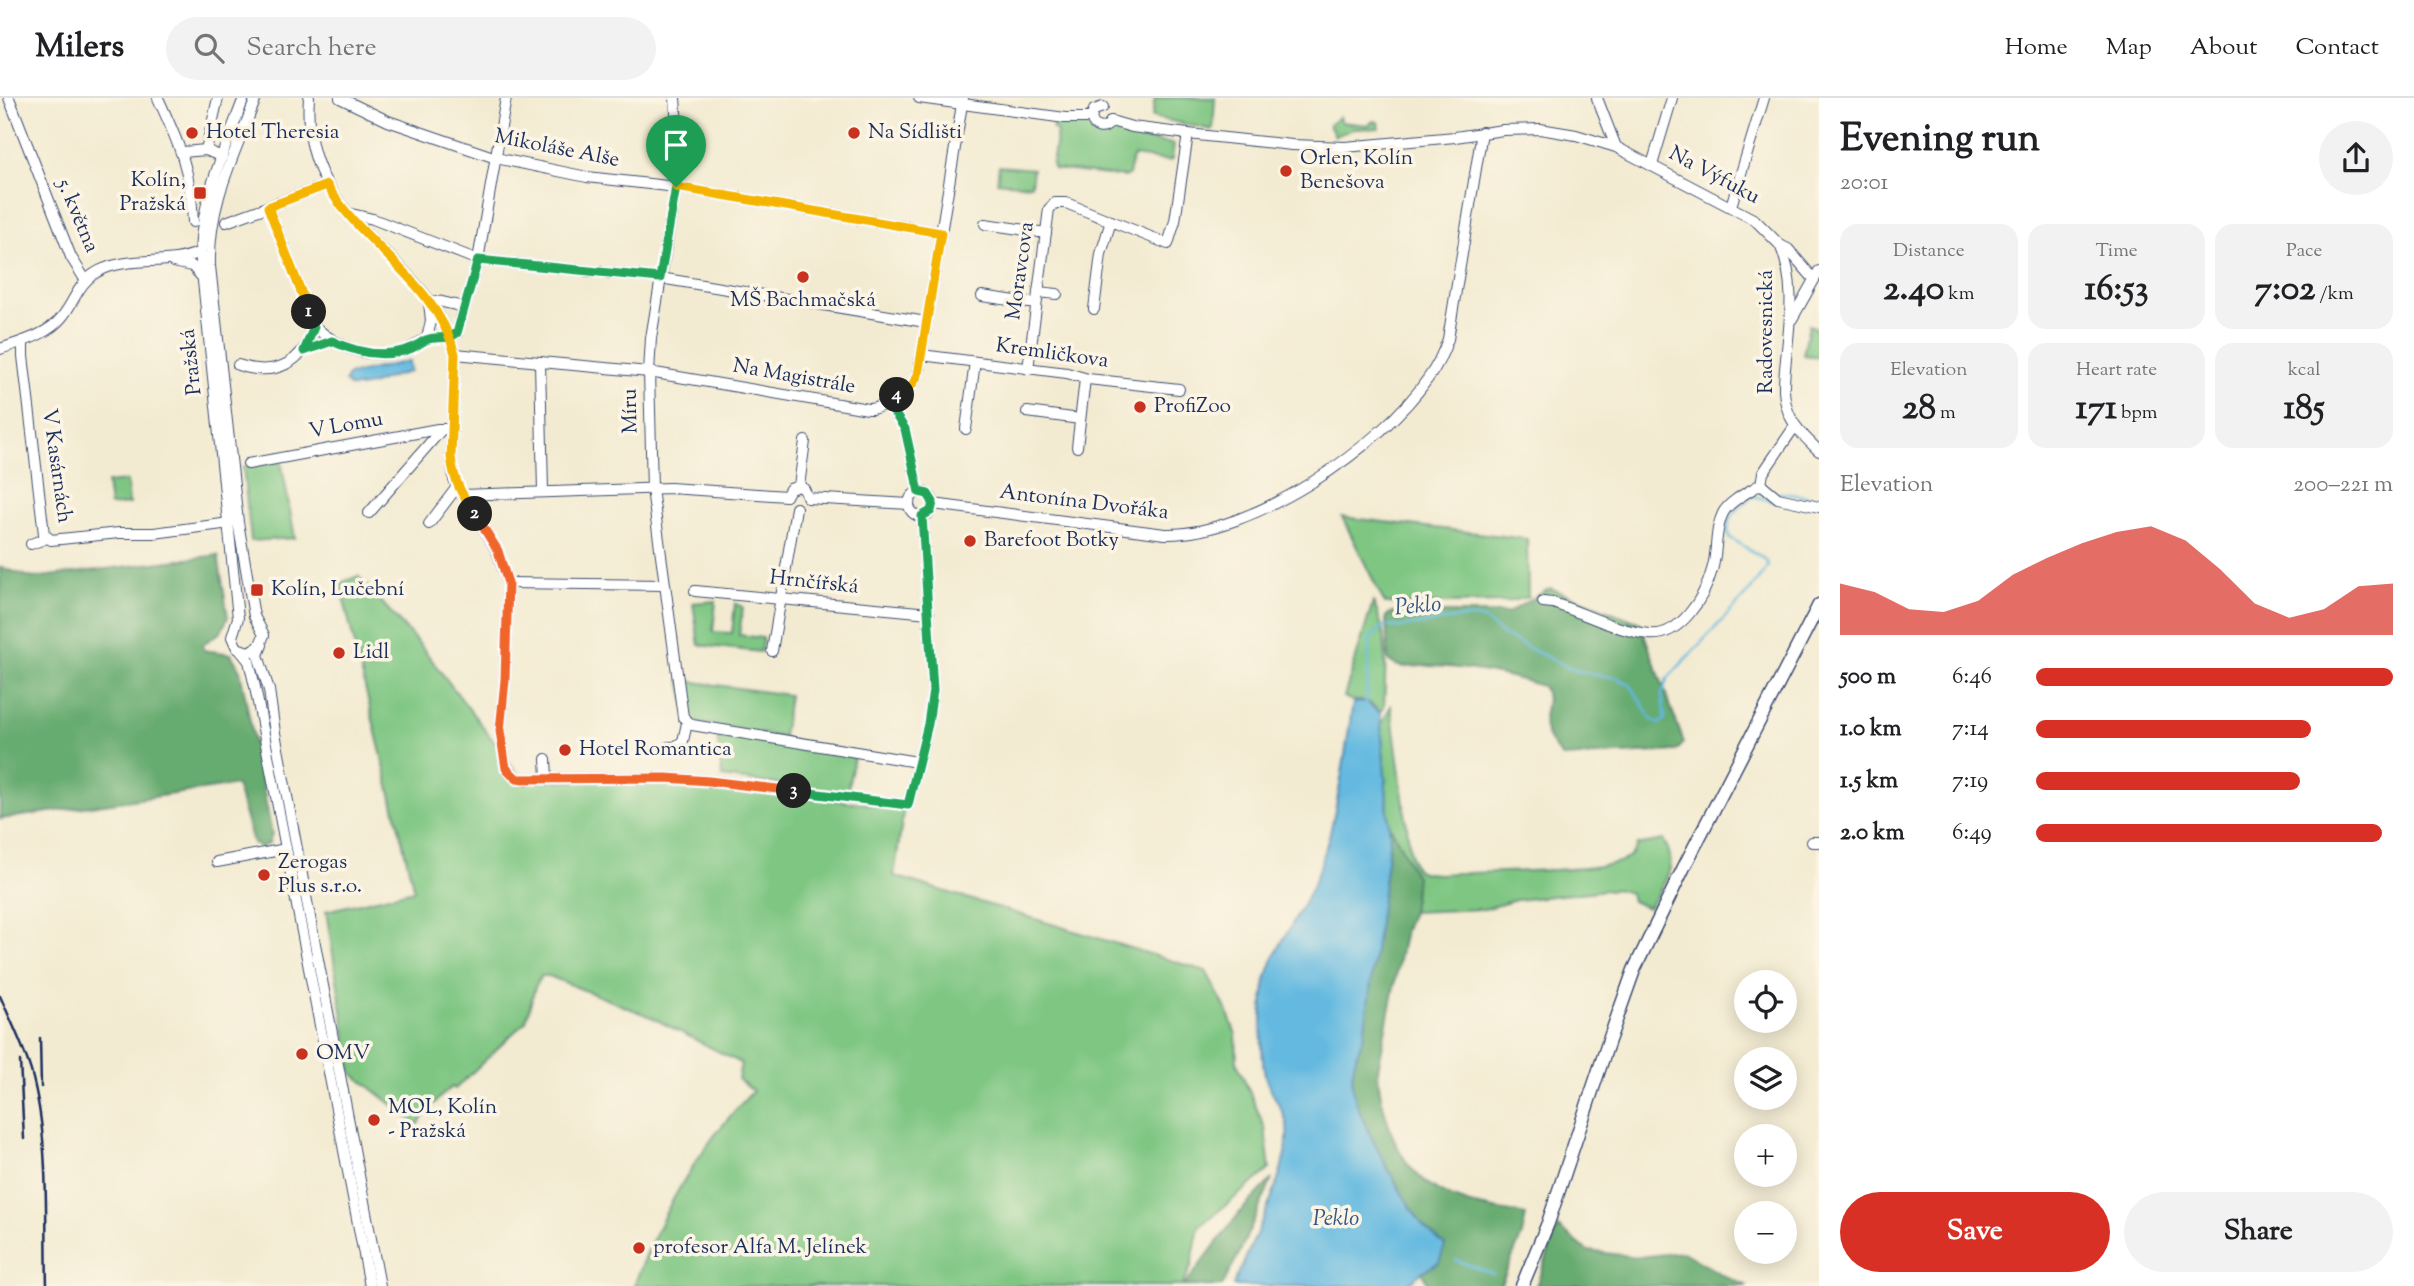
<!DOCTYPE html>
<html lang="en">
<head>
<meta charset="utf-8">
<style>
  :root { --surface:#fff; --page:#f2f2f2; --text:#202124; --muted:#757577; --line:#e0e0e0; --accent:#d93025 }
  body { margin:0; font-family:"Sorts Mill Goudy",serif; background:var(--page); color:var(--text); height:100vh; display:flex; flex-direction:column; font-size:26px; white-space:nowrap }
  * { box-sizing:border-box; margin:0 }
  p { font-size:23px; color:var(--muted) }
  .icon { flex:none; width:38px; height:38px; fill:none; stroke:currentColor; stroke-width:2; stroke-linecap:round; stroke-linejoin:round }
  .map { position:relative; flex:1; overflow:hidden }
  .details { display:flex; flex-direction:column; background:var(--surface); width:595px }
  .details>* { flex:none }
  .tools { position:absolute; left:1734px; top:872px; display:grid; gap:14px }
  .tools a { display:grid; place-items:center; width:63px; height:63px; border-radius:50%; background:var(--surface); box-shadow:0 4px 18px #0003; font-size:35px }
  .pin { position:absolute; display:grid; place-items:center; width:60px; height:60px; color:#fff; margin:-72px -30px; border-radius:50% 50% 50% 0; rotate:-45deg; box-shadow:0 0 7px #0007 }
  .pin .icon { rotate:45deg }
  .km { position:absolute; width:35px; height:35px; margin:-18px; border-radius:50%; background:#222; color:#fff; font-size:19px; line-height:35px; text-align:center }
  .round { display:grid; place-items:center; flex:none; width:74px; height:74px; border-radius:37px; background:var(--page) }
  .overview { display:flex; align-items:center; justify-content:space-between; height:119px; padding:0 21px }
  h1 { font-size:38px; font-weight:700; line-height:52px }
  .metrics { display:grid; grid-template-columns:repeat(3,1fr); gap:10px; height:119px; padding:7px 21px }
  .metrics div { display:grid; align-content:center; border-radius:18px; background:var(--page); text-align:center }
  .metrics b { font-size:35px; font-weight:700 }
  .metrics small { font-size:19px; font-weight:400 }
  .metrics p { font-size:19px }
  .chart { height:196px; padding:14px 21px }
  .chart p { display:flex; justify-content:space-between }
  .chart svg { width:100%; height:126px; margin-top:7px; fill:var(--accent); opacity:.7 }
  .primary-button { display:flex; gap:14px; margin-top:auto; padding:14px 21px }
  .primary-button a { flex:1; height:80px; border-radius:42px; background:var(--accent); color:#fff; font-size:28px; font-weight:700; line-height:80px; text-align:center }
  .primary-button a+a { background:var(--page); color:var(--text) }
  ul { padding:0 21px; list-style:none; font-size:23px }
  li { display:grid; grid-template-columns:112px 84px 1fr; align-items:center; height:52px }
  li i { height:18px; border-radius:9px; background:var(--accent) }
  header { display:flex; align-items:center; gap:42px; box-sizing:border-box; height:98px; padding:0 35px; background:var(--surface); border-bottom:2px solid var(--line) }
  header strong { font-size:33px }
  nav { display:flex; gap:38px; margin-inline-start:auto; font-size:24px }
  .search { width:490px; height:63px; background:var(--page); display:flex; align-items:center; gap:18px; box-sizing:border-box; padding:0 24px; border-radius:38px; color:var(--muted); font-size:26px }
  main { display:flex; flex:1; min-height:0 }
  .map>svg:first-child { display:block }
</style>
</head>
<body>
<header>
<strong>Milers</strong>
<div class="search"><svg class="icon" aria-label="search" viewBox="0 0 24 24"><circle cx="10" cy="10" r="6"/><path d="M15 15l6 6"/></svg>Search here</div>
<nav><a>Home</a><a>Map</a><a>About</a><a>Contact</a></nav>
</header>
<main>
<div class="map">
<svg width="1819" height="1188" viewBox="0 0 1819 1188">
  <rect width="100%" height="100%" fill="#fcf5e5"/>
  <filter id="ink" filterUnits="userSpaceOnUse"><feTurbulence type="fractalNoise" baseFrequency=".0143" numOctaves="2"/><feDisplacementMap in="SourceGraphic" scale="14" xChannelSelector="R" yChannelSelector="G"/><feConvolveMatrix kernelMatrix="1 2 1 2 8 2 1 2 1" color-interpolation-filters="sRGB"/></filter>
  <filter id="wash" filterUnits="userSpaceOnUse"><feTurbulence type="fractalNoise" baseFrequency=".00686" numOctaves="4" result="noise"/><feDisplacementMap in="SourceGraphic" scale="28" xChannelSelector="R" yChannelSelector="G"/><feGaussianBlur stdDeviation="1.57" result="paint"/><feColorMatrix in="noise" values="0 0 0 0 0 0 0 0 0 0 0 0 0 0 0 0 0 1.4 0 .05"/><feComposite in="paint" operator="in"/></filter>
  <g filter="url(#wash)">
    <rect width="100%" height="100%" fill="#f3ebd1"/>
    <!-- green -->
    <g fill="#7ec682" stroke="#4c7a70" stroke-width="2">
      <path d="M1155,0H1215L1213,32L1152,19Z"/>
      <path d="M1339,19L1341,24L1368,27L1373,23L1378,24L1379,30L1353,31L1335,38L1329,27Z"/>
      <path d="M1057,24L1085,26L1099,34L1115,31L1133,35L1141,41L1174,46L1172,61L1169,63L1134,58L1132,61L1129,77L1125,79L1054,71L1052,67L1057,34L1052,30Z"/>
      <path d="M999,68L1033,71L1031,87L997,84Z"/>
      <path d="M1809,227L1819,232V259L1803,257Z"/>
      <path d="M281,363L295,440L251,443L243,369Z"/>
      <path d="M127,383L129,406L110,408L107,385Z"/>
      <path d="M1342,419L1527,441L1528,499L1507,504L1385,506Z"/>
      <path d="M358,478L421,548L524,683H667L904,710L894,778L1206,873L1227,913L1236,937L1237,965L1265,1030L1270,1071L1199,1129L1191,1169L1182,1188H634C660,1116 699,1048 753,993L738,981L741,965L651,919L549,878H541L535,889L526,923L455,991L452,989C438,1000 427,1011 418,1027L352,975L326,813L414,792L343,498L341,485Z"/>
      <path d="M716,503L713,534L732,535L735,505L743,509L739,537L763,540L760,554L699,547L693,505Z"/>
      <path d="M1373,504C1390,538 1385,573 1384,610L1380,613L1367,603H1352L1344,599Z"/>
      <path d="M680,582L789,597L783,639L689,623Z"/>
      <path d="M1391,608L1410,752C1414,775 1418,775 1439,776C1476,773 1604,776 1628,760C1633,756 1635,752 1637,747L1663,742C1681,767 1663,788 1648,810L1632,803L1630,795L1616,791L1516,802L1485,811L1412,814L1416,779L1389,726L1381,627Z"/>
      <path d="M717,637L854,659L847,695L722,679Z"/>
    </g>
    <!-- forest -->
    <g fill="#66ab70" stroke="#406d67" stroke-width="2">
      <path d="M218,457L228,519L221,534L203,546L204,552L231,556L240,572L272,736L269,745L260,750L253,745L236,687L0,721V469L33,480Z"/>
      <path d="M1550,490L1640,525L1684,645L1676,653L1562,659C1554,650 1545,638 1544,625C1543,611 1552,600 1542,588C1504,576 1463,568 1423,568C1408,568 1400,572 1388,562L1386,518L1392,515H1508Z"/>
      <path d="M1389,726L1416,779L1412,814L1405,831L1378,971C1378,990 1382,1006 1388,1024C1401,1067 1424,1091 1467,1105C1486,1111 1507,1112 1526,1117L1522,1137L1500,1188H1429L1422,1174L1439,1164L1445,1147C1437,1140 1427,1134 1421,1125C1403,1099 1356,1019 1353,990C1350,971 1357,955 1364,937L1390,739Z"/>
      <path d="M1272,1081L1239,1156L1222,1188H1184L1241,1113Z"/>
      <path d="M1558,1129L1588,1153L1639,1159L1683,1154L1728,1180L1748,1188H1536Z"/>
    </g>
    <!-- water -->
    <g fill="#63b9e0" stroke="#3f749f" stroke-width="2">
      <path d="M409,263L410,273C402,277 396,277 388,280C375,286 365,290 350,289L345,284L348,277Z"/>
      <path d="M1365,604L1380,615L1390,739L1364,937C1357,955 1350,971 1353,990C1356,1020 1403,1099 1421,1125C1427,1134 1437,1140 1445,1147L1439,1164L1422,1174L1405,1188H1233C1250,1148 1292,1069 1287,1027C1284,1012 1273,998 1267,984C1259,961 1261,901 1267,878C1277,844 1302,815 1315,782C1336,730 1344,661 1353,605Z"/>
    </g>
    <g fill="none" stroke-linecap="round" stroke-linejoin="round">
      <!-- stream -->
      <g stroke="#63b9e0" stroke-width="2.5">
        <path d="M1778,397L1781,395L1819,400"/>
        <path d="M1366,608L1370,540L1384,528L1400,529L1459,520H1482L1503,537L1573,572L1617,580L1630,586L1652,622L1659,626L1665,621L1662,597L1667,581L1749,494L1768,468L1766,462L1729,439C1724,420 1739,409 1753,398L1776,404"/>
        <path d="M1456,1162L1493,1176"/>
      </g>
    </g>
  </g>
  <g filter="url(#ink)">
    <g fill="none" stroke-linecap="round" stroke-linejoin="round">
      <!-- minor casing -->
      <g stroke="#3b4b6f" stroke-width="12">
        <g id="minor">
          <path d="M9,0L71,159L86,183"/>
          <path d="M158,0C179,46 191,72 193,124"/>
          <path d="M244,0C225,50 202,100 200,154L238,520L232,539L237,550L248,554L259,549L264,537L254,518L238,424L210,168C208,105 234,58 256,0"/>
          <path d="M309,0C299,129 429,153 455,256L451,359L454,382L497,453L508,485L505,582L500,633L506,670L517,681L666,680L709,683L908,707L928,626L933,592L922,418"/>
          <path d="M340,0L388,23L496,60L587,79L676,89L941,135"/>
          <path d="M675,0L679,58L676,89L651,240L649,274L652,391L683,619L692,627L917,664"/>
          <path d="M919,0L1065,20H1091"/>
          <path d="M1597,0L1616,49"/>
          <path d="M1091,20C1094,32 1105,33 1111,23"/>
          <path d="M1091,20L1094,12L1103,9"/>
          <path d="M1111,23L1132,29L1188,36L1292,47L1345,49L1455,39L1503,32L1540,31L1576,37L1616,49L1755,122L1780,147L1788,151L1814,181"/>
          <path d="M206,52L218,0"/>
          <path d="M183,54L206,52L222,59"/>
          <path d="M1652,67L1672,0"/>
          <path d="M1731,108L1764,0"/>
          <path d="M268,109L315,229C339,251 374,263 407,252C414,249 419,244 426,241C436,237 447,243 457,235L478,162L506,0"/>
          <path d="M347,115L373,121L478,162L660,180L926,224"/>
          <path d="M226,124L327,87"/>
          <path d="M985,126L1046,135"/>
          <path d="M1780,147C1796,183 1790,222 1786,261C1784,282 1781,300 1791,320C1797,333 1809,343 1819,353"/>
          <path d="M173,164L192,168L201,178"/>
          <path d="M1038,194L1057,196"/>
          <path d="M982,198L1036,206"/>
          <path d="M1094,211L1101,156L1111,123"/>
          <path d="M1792,221L1819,173"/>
          <path d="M427,240L431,223L429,204L438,203L464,209"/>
          <path d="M23,243V258L44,436L51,442L119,435H154L230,425"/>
          <path d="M0,251C20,244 48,237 62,219C75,203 78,184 99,173C129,157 169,169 200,154"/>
          <path d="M455,256L649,274L868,311C881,312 913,290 918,277L963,0"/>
          <path d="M921,257L1067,275L1088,281L1179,291"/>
          <path d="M540,264L543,393"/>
          <path d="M238,267C275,279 302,266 315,229"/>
          <path d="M1028,271L1049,111L1055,105H1066L1168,146L1175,123L1188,36"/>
          <path d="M887,304L905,331L919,394"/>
          <path d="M1027,314L1080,321"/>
          <path d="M966,331L975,264"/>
          <path d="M1077,349L1085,281"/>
          <path d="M248,366L438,331H452"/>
          <path d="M1761,386L1778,400L1819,409"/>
          <path d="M799,388L805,343"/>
          <circle cx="921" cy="406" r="12"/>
          <path d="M462,397L670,390L786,398"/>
          <path d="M786,398L790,391L799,388L804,391L808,400"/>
          <path d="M808,400L909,406"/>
          <path d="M933,406L1165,436C1251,438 1382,349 1429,279C1438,267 1443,255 1448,241L1482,34"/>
          <path d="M369,415L442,331"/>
          <path d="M429,426L457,389"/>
          <path d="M31,446L47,440"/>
          <path d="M508,485L665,487"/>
          <path d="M695,493L929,515"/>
          <path d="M1543,504L1553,505C1584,515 1616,533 1649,536C1680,540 1705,498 1712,472C1718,454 1714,433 1723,415C1729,403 1750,393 1761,386L1763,375L1795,328"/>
          <path d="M262,547L258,557L269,592L275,635L380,1188"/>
          <path d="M240,552L249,563L255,589L370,1188"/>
          <path d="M772,553L796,410"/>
          <path d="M668,649H675L683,643L687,625"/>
          <path d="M546,661L547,680"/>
          <path d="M1812,744H1819"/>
          <path d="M217,764L286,751"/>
        </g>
      </g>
      <!-- major casing -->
      <g stroke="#3b4b6f" stroke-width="15">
        <path id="major" d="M1522,1188L1548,1125L1608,945L1634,872L1685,767L1819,507"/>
      </g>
      <!-- minor -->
      <use href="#minor" stroke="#fff" stroke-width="10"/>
      <!-- major -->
      <use href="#major" stroke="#fff" stroke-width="12"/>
      <!-- rail -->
      <g stroke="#1b2f5e" stroke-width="2.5">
        <path d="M0,898C11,923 23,947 31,973C50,1040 45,1118 47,1188"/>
        <path d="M40,940L41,989"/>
        <path d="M20,963L24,1041"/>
      </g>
    </g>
  </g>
  <g fill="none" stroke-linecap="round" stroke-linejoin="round" filter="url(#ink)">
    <!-- split-1 casing -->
    <g stroke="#fff" stroke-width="14">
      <path id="split-1" d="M309,214L314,229L304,253L332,243C357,255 385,261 412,250C417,248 421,244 426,242C436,237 447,243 457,235L478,162L660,180L676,89"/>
    </g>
    <!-- split-2 casing -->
    <g stroke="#fff" stroke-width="14">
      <path id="split-2" d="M309,214L268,109L327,87C362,147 437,185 455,256L451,359C454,384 461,395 475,416"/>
    </g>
    <!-- split-3 casing -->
    <g stroke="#fff" stroke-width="14">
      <path id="split-3" d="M475,416L498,453L508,485L505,582L500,633L506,670L517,681L666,680L709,683L794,693"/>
    </g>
    <!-- split-4 casing -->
    <g stroke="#fff" stroke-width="14">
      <path id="split-4" d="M794,693L908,707L928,626L933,592L922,418L931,413L933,404L928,396L919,394L905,331L887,304L897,297"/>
    </g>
    <!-- split-5 casing -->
    <g stroke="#fff" stroke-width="14">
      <path id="split-5" d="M676,89L941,135L918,277L912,287L897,297"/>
    </g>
    <!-- split-1 -->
    <use href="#split-1" stroke="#22a559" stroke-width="9"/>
    <!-- split-2 -->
    <use href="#split-2" stroke="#f5b400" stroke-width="9"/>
    <!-- split-3 -->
    <use href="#split-3" stroke="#f0652b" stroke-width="9"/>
    <!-- split-4 -->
    <use href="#split-4" stroke="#22a559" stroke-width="9"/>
    <!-- split-5 -->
    <use href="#split-5" stroke="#f5b400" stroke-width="9"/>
  </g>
  <!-- markers -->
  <g fill="#c8321e" stroke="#fcf5e5" stroke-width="2.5">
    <circle cx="192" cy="35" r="7"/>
    <circle cx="854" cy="35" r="7"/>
    <circle cx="1286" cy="73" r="7"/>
    <rect x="193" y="88" width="14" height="14" rx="3.5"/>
    <circle cx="803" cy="179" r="7"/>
    <circle cx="1140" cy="309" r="7"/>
    <circle cx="970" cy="443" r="7"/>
    <rect x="250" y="485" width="14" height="14" rx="3.5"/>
    <circle cx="339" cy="555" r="7"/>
    <circle cx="565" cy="652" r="7"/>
    <circle cx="264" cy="777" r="7"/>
    <circle cx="302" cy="956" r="7"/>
    <circle cx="374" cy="1022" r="7"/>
    <circle cx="639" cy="1150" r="7"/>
  </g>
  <g text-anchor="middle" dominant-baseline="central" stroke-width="7" stroke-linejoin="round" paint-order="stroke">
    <!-- poi labels -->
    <g font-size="21" fill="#1b2f5e" stroke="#fcf5e5" text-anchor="start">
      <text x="206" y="35">Hotel Theresia</text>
      <text x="868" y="35">Na Sídlišti</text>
      <text x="1300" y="61">Orlen, Kolín<tspan x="1300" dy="24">Benešova</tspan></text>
      <text x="186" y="83" text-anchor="end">Kolín,<tspan x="186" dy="24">Pražská</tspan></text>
      <text x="803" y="203" text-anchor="middle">MŠ Bachmačská</text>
      <text x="1154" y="309">ProfiZoo</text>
      <text x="984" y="443">Barefoot Botky</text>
      <text x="271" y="492">Kolín, Lučební</text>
      <text x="353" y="555">Lidl</text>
      <text x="579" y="652">Hotel Romantica</text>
      <text x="278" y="765">Zerogas<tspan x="278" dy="24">Plus s.r.o.</tspan></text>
      <text x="316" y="956">OMV</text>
      <text x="388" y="1010">MOL, Kolín<tspan x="388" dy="24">- Pražská</tspan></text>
      <text x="653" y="1150">profesor Alfa M. Jelínek</text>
    </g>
    <!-- street labels -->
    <g font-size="21" fill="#1b2f5e" stroke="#fcf5e5">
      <text transform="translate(557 51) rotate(11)">Mikoláše Alše</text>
      <text transform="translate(1714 78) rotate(28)">Na Výfuku</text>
      <text transform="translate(77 118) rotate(67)">5. května</text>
      <text transform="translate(1021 173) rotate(-82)">Moravcova</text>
      <text transform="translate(1767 234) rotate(-90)">Radovesnická</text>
      <text transform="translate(1052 256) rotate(8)">Kremličkova</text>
      <text transform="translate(192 264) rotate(-96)">Pražská</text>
      <text transform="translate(794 279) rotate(10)">Na Magistrále</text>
      <text transform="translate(631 313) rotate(-91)">Míru</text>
      <text transform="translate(346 328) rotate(-10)">V Lomu</text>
      <text transform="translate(56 368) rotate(82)">V Kasárnách</text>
      <text transform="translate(1084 405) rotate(7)">Antonína Dvořáka</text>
      <text transform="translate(814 485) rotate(6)">Hrnčířská</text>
    </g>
    <!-- water labels -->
    <g font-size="23" font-style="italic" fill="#315885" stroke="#fcf5e5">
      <text transform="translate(1418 509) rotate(-5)">Peklo</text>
      <text x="1336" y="1121">Peklo</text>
    </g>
  </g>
</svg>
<div class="tools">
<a><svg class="icon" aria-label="locate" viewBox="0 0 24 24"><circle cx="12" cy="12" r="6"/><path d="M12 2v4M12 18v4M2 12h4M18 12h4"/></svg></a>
<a><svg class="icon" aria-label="layers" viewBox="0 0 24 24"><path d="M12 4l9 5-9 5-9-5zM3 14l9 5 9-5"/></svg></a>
<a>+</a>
<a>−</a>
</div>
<div class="pin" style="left:676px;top:89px;background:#1e9e55"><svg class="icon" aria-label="arrive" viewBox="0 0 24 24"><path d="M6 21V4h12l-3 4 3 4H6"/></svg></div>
<b class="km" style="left:309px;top:214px">1</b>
<b class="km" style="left:475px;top:416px">2</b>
<b class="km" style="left:794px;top:693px">3</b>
<b class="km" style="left:897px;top:297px">4</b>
</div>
<section class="details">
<div class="overview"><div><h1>Evening run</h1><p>20:01</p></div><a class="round"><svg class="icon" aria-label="share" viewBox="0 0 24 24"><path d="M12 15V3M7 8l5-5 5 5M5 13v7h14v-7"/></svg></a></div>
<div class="metrics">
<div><p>Distance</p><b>2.40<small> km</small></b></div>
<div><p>Time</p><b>16:53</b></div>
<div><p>Pace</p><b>7:02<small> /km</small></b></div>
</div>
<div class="metrics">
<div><p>Elevation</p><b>28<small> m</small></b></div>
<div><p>Heart rate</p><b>171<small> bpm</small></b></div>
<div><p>kcal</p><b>185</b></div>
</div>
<div class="chart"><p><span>Elevation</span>200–221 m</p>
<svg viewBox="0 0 160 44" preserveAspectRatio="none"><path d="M0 44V26L10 29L20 35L30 36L40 32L50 23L60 17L70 12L80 8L90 6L100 11L110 21L120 33L130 38L140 35L150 27L160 26V44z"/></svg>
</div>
<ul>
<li><b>500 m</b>6:46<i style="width:100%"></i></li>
<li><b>1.0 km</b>7:14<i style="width:77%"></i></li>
<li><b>1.5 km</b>7:19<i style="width:74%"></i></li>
<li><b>2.0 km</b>6:49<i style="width:97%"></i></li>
</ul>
<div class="primary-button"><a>Save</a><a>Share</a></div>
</section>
</main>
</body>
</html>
